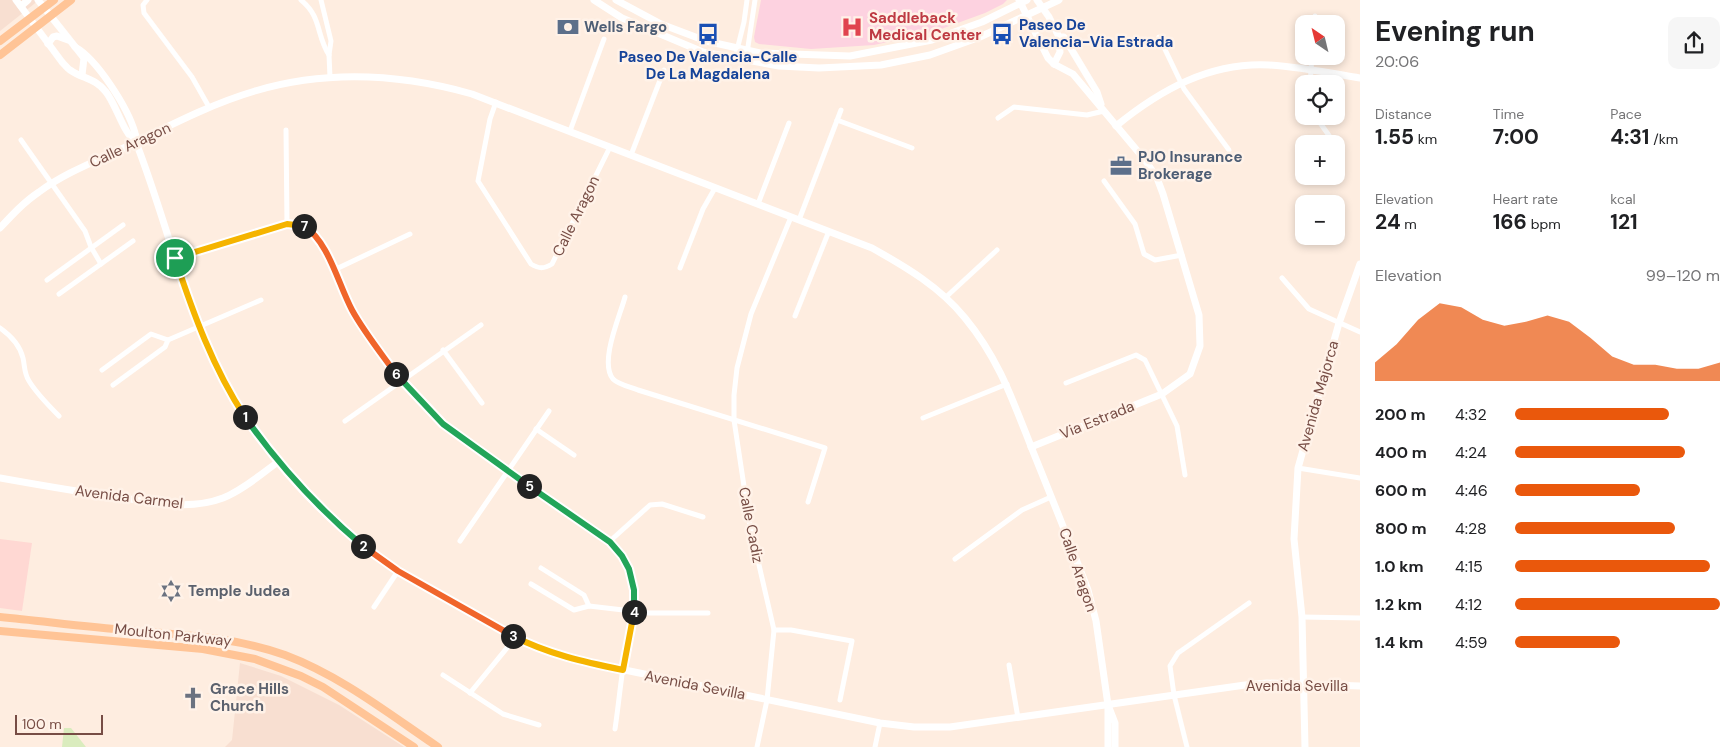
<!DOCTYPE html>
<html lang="en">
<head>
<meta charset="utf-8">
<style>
  :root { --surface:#fff; --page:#f6f6f6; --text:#202124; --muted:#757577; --accent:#ea580c }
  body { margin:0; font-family:"DM Sans",sans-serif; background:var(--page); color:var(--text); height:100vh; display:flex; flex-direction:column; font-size:19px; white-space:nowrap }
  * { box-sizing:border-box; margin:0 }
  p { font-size:16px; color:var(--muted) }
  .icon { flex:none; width:28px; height:28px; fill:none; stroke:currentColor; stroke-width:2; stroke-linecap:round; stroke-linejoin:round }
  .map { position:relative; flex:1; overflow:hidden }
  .panel { display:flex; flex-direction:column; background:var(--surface); width:375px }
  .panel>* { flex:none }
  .needle { width:32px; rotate:325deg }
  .buttons { position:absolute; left:1295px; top:15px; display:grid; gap:10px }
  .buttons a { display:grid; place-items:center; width:50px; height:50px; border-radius:10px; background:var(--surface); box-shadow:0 2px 8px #0003; font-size:25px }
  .scale { position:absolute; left:15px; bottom:12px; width:88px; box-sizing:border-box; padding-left:5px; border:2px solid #774d45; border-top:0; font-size:14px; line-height:18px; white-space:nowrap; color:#774d45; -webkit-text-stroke:4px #fff2e8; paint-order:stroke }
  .pin { position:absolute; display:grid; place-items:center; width:42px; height:42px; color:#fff; margin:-21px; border:2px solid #fff; border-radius:50%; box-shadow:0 1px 5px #0007 }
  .km { position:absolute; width:25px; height:25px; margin:-12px; border-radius:50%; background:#222; color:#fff; font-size:14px; line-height:25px; text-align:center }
  .round { display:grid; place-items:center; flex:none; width:52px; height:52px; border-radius:10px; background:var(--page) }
  .headline { display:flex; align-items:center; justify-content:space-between; height:85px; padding:0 15px }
  h1 { font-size:28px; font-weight:700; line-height:38px }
  .metrics { display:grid; grid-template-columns:repeat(3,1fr); gap:8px; height:85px; padding:5px 15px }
  .metrics div { display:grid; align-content:center }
  .metrics b { font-size:21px; font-weight:700 }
  .metrics small { font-size:14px; font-weight:400 }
  .metrics p { font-size:14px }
  .chart { height:140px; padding:10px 15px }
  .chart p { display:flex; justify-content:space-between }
  .chart svg { width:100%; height:90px; margin-top:5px; fill:var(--accent); opacity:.7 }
  ul { padding:0 15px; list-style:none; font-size:16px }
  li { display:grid; grid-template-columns:80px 60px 1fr; align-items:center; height:38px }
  li i { height:12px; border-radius:6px; background:var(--accent) }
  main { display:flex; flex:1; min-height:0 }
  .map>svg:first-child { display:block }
</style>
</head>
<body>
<main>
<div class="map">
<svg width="1360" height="747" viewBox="0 0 1360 747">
  <rect width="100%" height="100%" fill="#feede0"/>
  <!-- residential -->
  <g fill="#f8dfd1">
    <path d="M0,0H39L0,31Z"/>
    <path d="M240,663L281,676L339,705L404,747H225L232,740Z"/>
  </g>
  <!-- commercial -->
  <path fill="#ffd8d3" d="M0,539L32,543L22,611L0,608Z"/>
  <!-- medical -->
  <path fill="#fdd2e0" d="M761,0H1007L1003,4L985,13L933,32L874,45L811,49L759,44L755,42L754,37Z"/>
  <!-- green -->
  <path fill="#daecbe" d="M64,728H71L86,747H62Z"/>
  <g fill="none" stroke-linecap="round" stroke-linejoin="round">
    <!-- street -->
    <g stroke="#fff" stroke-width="5">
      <path d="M147,0L143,5L144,13L192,77L209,107"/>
      <path d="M301,0C322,17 316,35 329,55"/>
      <path d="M321,0L331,41L329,55L330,77"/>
      <path d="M1315,24V16"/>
      <path d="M1159,37L1184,89L1229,150"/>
      <path d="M735,58L744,22L747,0"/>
      <path d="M746,60L755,0"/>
      <path d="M1310,84L1312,56"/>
      <path d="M496,102L490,119L478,181L531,264C539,269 544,269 552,264L610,147"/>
      <path d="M1323,116L1318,120L1335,144"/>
      <path d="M998,118L1014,107L1087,115L1104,111"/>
      <path d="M837,120L912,148"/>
      <path d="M286,130L287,224"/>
      <path d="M570,131L604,39"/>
      <path d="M21,140L85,231L91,247L101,264"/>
      <path d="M631,155L664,70"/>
      <path d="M1104,181L1135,224L1144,254L1155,260L1182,255"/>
      <path d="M758,204L789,123"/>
      <path d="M799,220L841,110"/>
      <path d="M175,258L287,224L305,227L318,238L352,310L374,344L401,380L443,424L507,470L610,541C622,556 631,569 634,588C639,614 628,643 623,668C620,688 618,709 615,729"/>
      <path d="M680,268L703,209L715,188"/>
      <path d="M334,270L410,234"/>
      <path d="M1282,278L1309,309L1360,332"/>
      <path d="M47,280L123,225"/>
      <path d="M59,294L133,241"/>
      <path d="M625,297C620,316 599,362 613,379C619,385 631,387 638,390L825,448L808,502"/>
      <path d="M946,297L997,250"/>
      <path d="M795,316L829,231"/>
      <path d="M0,328C10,335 20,346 23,358C25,367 24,373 29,381C37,394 48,405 59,416"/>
      <path d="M168,340L261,300"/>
      <path d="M443,350L482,403"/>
      <path d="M102,370L151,334L168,340"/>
      <path d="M1066,383L1136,355L1145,360L1177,426L1185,475"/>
      <path d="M113,385L165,347L168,340"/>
      <path d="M923,418L1007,384"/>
      <path d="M345,421L481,325"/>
      <path d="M536,429L574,455"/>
      <path d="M1298,468L1360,478"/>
      <path d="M460,541L549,411"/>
      <path d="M610,541L650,505L662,504L703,517"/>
      <path d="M955,559L1022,510L1051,497"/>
      <path d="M541,568L584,595L589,606"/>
      <path d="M531,584L574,610L589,606L649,613H708"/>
      <path d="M374,607L398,571"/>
      <path d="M1302,617L1360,618"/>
      <path d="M774,630H791L852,641L840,700"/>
      <path d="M1009,665L1018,718"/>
      <path d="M443,675L503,714L539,725"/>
      <path d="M470,693L516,637"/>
      <path d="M757,747L767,700L774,630L750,526L734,420V395L737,368L751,314L791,217"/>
      <path d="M875,747L880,723"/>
      <path d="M1187,747L1174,695L1170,666L1178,653L1249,603"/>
    </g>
    <!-- secondary -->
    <g stroke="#fff" stroke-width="7">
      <path d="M16,0L62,62C64,64 67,68 70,70C83,79 95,78 106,92C117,106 123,133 136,142"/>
      <path d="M38,0L84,58L82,75"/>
      <path d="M594,0L622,18L703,52L779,66L819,68L881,65L930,55L980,37L1059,0"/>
      <path d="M616,0L661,24L706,41L760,53L850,56L932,40L982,22L1027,0"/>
      <path d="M1019,0L1048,58L1054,64L1073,74L1145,160L1157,178L1163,194L1199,315L1200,346L1190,374L1162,394L1031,447"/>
      <path d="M1037,0L1049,17L1059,37H1064L1097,92L1101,104"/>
      <path d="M21,6L28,0"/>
      <path d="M48,44L53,37L57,36L68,40"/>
      <path d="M75,47C97,59 128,108 135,133C137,137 136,141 137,145C163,212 179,282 208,348C243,426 299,498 368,550C398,573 432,592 466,610C499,628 531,645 567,658L880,723L914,727H950L1245,685L1267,683L1360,686"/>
      <path d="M1054,64L1060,52L1059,37"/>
      <path d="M1116,126C1160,90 1210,62 1269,65C1300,67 1330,73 1360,78"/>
      <path d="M0,228C12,215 24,202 39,192C66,172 99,160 130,145C171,125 211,104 255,91C326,70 401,74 472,94L872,248C906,267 940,287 965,318C999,359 1013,401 1032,449C1051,496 1070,543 1088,590L1096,621L1108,705V747"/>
      <path d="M0,478C39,485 78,492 117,497C152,502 189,511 223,498C243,490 261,474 278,462"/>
      <path d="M1108,705L1115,723V747"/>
      <path d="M1305,747L1302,617L1294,539L1298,468L1339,323L1360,264"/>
    </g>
    <!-- primary -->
    <g stroke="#ffc496" stroke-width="8">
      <path d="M0,41L54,0"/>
      <path d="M0,55L71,0"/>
      <path d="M0,617C43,621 86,627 129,630C182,635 235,637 285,655C341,676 389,714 438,747"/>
      <path d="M0,631L203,649L255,659L301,676L323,687L414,747"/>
    </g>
  </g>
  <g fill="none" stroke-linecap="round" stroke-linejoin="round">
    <!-- split-1 casing -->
    <g stroke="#fff" stroke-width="10">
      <path id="split-1" d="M175,258C193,313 213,368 245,417"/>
    </g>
    <!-- split-2 casing -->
    <g stroke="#fff" stroke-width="10">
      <path id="split-2" d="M245,417C280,467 317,507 363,546"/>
    </g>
    <!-- split-3 casing -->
    <g stroke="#fff" stroke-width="10">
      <path id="split-3" d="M363,546L398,571L513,636"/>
    </g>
    <!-- split-4 casing -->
    <g stroke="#fff" stroke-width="10">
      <path id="split-4" d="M513,636C548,654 584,662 623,670L634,612"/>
    </g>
    <!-- split-5 casing -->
    <g stroke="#fff" stroke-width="10">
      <path id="split-5" d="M529,486L610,542L622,556L629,569L634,590V612"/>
    </g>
    <!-- split-6 casing -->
    <g stroke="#fff" stroke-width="10">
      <path id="split-6" d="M396,374L443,424L529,486"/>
    </g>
    <!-- split-7 casing -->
    <g stroke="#fff" stroke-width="10">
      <path id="split-7" d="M304,226C329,242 338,284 352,310C364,332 381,353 396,374"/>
    </g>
    <!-- split-8 casing -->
    <g stroke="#fff" stroke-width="10">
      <path id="split-8" d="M175,258L287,224L304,226"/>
    </g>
    <!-- split-1 -->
    <use href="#split-1" stroke="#f5b400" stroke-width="6"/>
    <!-- split-2 -->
    <use href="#split-2" stroke="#22a559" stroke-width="6"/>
    <!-- split-3 -->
    <use href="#split-3" stroke="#f0652b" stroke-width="6"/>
    <!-- split-4 -->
    <use href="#split-4" stroke="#f5b400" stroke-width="6"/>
    <!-- split-5 -->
    <use href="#split-5" stroke="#22a559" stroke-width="6"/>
    <!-- split-6 -->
    <use href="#split-6" stroke="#22a559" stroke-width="6"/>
    <!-- split-7 -->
    <use href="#split-7" stroke="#f0652b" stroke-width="6"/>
    <!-- split-8 -->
    <use href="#split-8" stroke="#f5b400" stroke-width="6"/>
  </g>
  <!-- icons -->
  <defs>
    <g id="bank-bare" transform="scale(1.725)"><path d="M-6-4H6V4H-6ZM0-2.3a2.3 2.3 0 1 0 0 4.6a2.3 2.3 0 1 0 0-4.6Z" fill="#5c6f8a" stroke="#fff2e8" stroke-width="2.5" paint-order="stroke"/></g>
    <g id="hospital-bare" transform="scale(1.725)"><path d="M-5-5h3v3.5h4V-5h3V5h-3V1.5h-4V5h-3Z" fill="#e0444e" stroke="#fff2e8" stroke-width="2.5" paint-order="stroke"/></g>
    <g id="bus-bare" transform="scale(1.725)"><path d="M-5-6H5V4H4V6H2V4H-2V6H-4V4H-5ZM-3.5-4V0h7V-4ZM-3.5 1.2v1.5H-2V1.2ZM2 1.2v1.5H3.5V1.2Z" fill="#1a4fb4" stroke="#fff2e8" stroke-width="2.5" paint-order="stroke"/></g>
    <g id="office-bare" transform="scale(1.725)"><path d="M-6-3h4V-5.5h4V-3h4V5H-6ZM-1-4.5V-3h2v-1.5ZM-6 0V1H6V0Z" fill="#5c6f8a" stroke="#fff2e8" stroke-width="2.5" paint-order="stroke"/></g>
    <g id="synagogue-bare" transform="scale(1.725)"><path d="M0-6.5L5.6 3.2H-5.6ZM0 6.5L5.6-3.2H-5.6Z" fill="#6b7280" stroke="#fff2e8" stroke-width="2.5" paint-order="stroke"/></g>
    <g id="church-bare" transform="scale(1.725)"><path d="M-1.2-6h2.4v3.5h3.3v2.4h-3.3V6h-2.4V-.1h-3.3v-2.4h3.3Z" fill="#6b7280" stroke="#fff2e8" stroke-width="2.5" paint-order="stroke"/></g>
  </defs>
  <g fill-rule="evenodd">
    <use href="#bank-bare" x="568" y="27"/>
    <use href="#hospital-bare" x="852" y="27"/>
    <use href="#bus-bare" x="708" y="34"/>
    <use href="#bus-bare" x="1002" y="34"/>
    <use href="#office-bare" x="1121" y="166"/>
    <use href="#synagogue-bare" x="171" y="591"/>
    <use href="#church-bare" x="193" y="698"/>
  </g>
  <g text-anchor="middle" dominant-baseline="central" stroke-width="5" stroke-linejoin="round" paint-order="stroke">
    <!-- health labels -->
    <g font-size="15" font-weight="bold" fill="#be3a42" stroke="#fff2e8" text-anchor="start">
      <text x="869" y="18">Saddleback<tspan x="869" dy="17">Medical Center</tspan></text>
    </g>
    <!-- transit labels -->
    <g font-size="15" font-weight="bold" fill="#164399" stroke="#fff2e8" text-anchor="start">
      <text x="1019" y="25">Paseo De<tspan x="1019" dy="17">Valencia-Via Estrada</tspan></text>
      <text x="708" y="57" text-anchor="middle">Paseo De Valencia-Calle<tspan x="708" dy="17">De La Magdalena</tspan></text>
    </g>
    <!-- service labels -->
    <g font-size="15" font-weight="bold" fill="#4e5e75" stroke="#fff2e8" text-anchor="start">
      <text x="584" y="27">Wells Fargo</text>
      <text x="1138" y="157">PJO Insurance<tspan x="1138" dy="17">Brokerage</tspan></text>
    </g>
    <!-- street labels -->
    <g font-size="15" fill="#774d45" stroke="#fff2e8">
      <text transform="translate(130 145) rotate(-25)">Calle Aragon</text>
      <text transform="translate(576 216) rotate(-64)">Calle Aragon</text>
      <text transform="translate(1318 396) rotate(-74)">Avenida Majorca</text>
      <text transform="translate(1097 420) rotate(-22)">Via Estrada</text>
      <text transform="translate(129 497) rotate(7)">Avenida Carmel</text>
      <text transform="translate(751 525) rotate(79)">Calle Cadiz</text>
      <text transform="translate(1078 570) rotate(71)">Calle Aragon</text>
      <text transform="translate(173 635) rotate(6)">Moulton Parkway</text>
      <text transform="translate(695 685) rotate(11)">Avenida Sevilla</text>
      <text x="1297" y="686">Avenida Sevilla</text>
    </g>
    <!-- worship labels -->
    <g font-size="15" font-weight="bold" fill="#5b616d" stroke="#fff2e8" text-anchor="start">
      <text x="188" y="591">Temple Judea</text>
      <text x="210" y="689">Grace Hills<tspan x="210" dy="17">Church</tspan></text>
    </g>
  </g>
</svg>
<div class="buttons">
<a><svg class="needle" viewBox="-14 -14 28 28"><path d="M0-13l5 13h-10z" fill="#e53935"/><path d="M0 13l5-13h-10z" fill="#757577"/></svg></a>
<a><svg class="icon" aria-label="locate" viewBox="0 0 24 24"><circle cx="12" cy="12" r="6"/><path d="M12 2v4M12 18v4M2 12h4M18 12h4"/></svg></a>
<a>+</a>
<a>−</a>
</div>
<div class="scale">100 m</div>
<div class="pin" style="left:175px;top:258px;background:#1e9e55"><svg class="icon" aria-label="arrive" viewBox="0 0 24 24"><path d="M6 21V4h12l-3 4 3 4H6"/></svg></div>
<b class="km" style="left:245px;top:417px">1</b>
<b class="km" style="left:363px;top:546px">2</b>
<b class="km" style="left:513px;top:636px">3</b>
<b class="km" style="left:634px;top:612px">4</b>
<b class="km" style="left:529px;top:486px">5</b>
<b class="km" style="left:396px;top:374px">6</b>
<b class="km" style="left:304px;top:226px">7</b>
</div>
<section class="panel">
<div class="headline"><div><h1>Evening run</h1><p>20:06</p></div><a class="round"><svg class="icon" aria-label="share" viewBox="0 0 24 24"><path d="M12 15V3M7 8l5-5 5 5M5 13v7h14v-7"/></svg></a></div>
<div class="metrics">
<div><p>Distance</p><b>1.55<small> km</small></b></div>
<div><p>Time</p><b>7:00</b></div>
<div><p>Pace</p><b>4:31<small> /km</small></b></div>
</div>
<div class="metrics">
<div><p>Elevation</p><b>24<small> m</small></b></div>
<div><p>Heart rate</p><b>166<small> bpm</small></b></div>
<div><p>kcal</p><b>121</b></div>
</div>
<div class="chart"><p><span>Elevation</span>99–120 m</p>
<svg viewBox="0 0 160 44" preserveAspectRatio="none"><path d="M0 44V35L10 26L20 14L30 6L40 8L50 14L60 17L70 15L80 12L90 15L100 23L110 32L120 36L130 36L140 38L150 38L160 35V44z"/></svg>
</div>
<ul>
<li><b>200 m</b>4:32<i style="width:75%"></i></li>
<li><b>400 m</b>4:24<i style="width:83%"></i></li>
<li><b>600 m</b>4:46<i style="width:61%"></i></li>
<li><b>800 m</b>4:28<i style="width:78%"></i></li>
<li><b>1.0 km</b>4:15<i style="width:95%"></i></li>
<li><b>1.2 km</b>4:12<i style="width:100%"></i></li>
<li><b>1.4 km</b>4:59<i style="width:51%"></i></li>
</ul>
</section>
</main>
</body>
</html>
